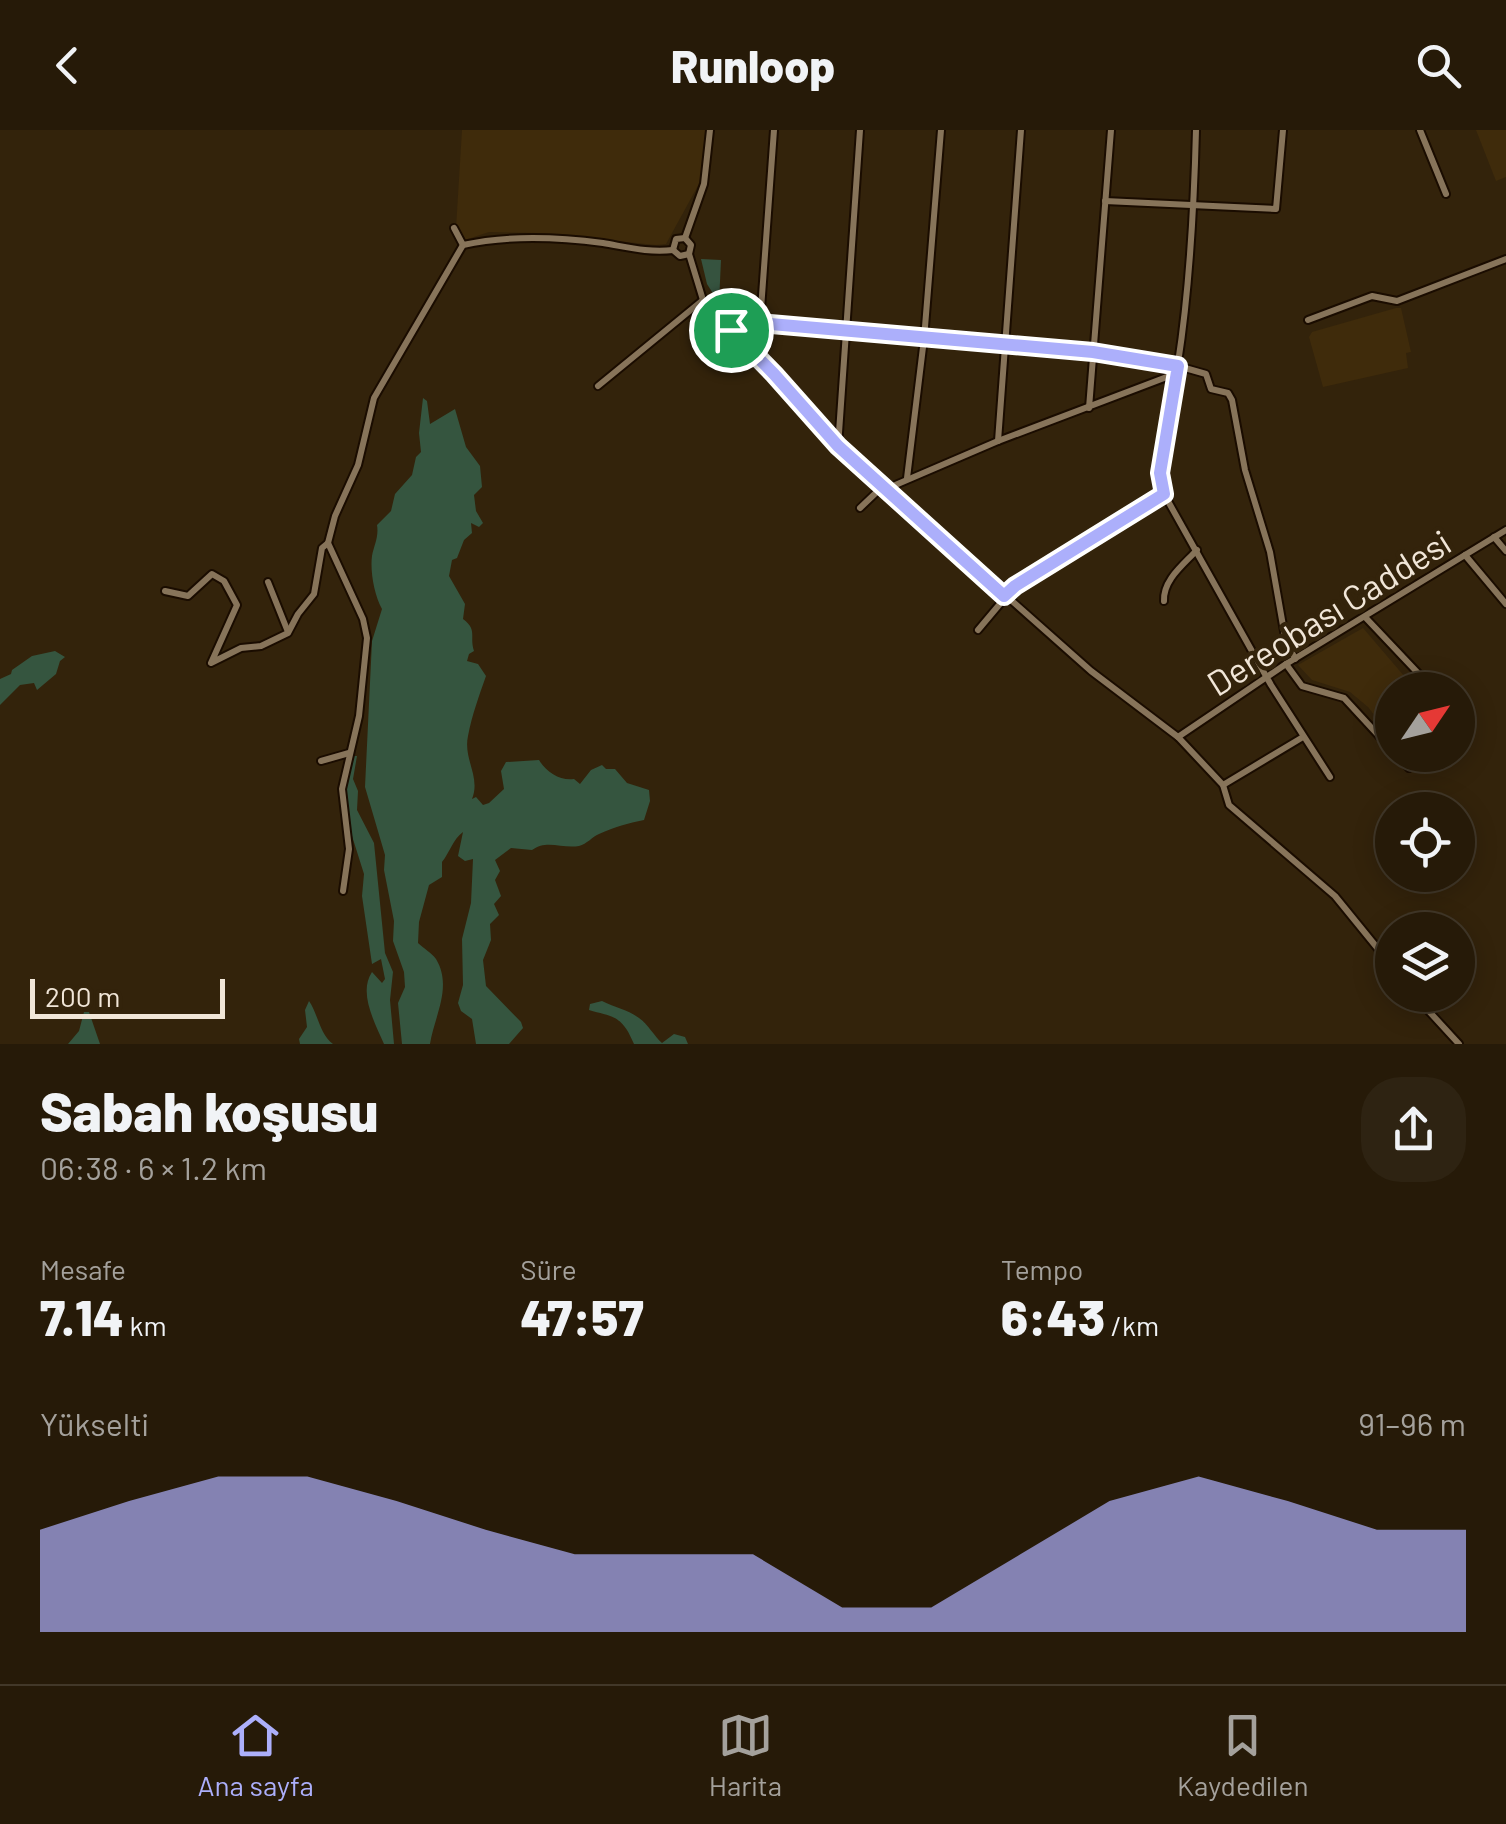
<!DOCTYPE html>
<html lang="tr">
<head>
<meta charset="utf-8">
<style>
  :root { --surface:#261a08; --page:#2e2312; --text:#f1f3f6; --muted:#a4a19c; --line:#423829; --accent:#acaffb }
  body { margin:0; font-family:Barlow,sans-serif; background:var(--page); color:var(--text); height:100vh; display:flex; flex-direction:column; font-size:38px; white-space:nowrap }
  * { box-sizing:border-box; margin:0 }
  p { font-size:32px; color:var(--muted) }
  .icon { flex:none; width:55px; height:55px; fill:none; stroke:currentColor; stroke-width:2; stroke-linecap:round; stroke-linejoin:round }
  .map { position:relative; height:914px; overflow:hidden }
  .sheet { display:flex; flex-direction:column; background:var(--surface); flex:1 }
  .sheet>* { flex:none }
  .needle { width:65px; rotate:55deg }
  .buttons { position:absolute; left:1375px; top:542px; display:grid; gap:20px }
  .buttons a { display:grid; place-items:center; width:100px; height:100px; border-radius:50%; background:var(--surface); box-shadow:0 5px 25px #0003,0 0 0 2px var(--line); font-size:50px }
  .scale { position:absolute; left:30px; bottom:25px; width:195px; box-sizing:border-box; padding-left:10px; border:5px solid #f1e6d8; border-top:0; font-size:28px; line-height:35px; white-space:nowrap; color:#f1e6d8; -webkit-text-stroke:8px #33230b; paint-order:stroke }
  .pin { position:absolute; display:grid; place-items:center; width:85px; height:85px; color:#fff; margin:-42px; border:5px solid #fff; border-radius:50%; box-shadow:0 2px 10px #0007 }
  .round { display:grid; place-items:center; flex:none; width:105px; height:105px; border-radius:40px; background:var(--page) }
  .headline { display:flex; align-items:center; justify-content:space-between; height:170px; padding:0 40px }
  h1 { font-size:55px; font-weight:800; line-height:75px }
  .metrics { display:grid; grid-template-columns:repeat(3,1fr); gap:15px; height:170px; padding:10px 40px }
  .metrics div { display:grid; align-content:center }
  .metrics b { font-size:50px; font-weight:800 }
  .metrics small { font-size:28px; font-weight:400 }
  .metrics p { font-size:28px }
  .chart { height:280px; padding:20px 40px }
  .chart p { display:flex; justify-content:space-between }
  .chart svg { width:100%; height:180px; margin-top:10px; fill:var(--accent); opacity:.7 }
  header { display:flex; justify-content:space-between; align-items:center; height:130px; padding:0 40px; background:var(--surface); font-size:45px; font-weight:800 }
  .tab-bar { display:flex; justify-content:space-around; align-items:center; height:140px; border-top:2px solid var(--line); background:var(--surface); font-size:28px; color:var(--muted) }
  .tab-bar a { display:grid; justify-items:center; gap:5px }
  .tab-bar .on { color:var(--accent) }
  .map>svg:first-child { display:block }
</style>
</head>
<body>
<header><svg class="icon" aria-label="back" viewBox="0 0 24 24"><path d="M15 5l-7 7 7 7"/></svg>Runloop<svg class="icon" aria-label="search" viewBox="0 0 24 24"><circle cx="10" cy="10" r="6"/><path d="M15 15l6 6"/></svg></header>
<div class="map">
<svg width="1506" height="914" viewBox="0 0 1506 914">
  <rect width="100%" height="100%" fill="#33230b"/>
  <!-- built -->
  <g fill="#3f2b0b">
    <path d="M462,0H706L700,52L666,114L656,115L537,103L489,102L465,110L456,98Z"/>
    <path d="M1476,0H1506V47L1496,51Z"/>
    <path d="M1396,178H1401L1411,222L1406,223L1408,238L1323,257L1309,207L1312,202Z"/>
    <path d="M1363,498L1416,560H1392V608L1368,577L1350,562L1312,550L1298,535Z"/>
  </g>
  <!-- green -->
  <path fill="#36533f" d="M701,129L721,130L719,173L707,154Z"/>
  <!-- forest -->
  <g fill="#35553f">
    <path d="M423,268L427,271L430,294L455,279L466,317L480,336L482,357L474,365L476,381L483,393L479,397L471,393L472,403L464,410L457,428L452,430L449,446L465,474L463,489C478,500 469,506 474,521L469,524L467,531L478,534L486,546C479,566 472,585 468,606C463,629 481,647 472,669L476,667L483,675L489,673L504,659L501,641L506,632L539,630C546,642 560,651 574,649L580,654L591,640L602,635L606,639H615L627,653L649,660L650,671L644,690C628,693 615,697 599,704C592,707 587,714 579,716C562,719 547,709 532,720L511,718L495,730L500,741L495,750L501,766L494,774L499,785L490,794L491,810L483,830L486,856L521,892L523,898L509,914H476L472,889L461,881L458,873L463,855L462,809L471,773L473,729L465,731L458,726L463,702C453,709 450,722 442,732V747L429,755L419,792L418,813C424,819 431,822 436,829C453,857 434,887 430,914H402L398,873L405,857L404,842L393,811L394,791L384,740L385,725L365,657L372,511L382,479C374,465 370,440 372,426C374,415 379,407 377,395L391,381L395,364L412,345L416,327L421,322L419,303Z"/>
    <path d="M55,521L65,527L60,531L56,544L37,560L34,553L20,555L0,575V549L11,544L12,540L32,526Z"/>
    <path d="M353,626H357L353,649L358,661L357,680L374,713L385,823L393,842L390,870L394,914H384C375,893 358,863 372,842L382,853L385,849L381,829L372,834L362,766L364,744L346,687V655Z"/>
    <path d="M309,871C318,884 320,905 333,914H300L299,909L307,897L305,880Z"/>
    <path d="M602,871C615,878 627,879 639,888C648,894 654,906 662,913L674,904L685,907L688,914H634C622,885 613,887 589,880L590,874Z"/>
    <path d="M84,882H89L100,914H68L79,901Z"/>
  </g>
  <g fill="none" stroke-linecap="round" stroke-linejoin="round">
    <!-- street casing -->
    <g stroke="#1a0c00" stroke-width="10">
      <g id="street">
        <path d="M1196,0C1194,78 1190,156 1178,233C1171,277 1156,320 1164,364L1271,555L1330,647"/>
        <path d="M1420,0L1446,64"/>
        <path d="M1105,71L1276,79L1283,0"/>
        <path d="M454,98L463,115"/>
        <path d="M685,108L691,115L689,124L703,170L838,317L1091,541L1178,607L1223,655L1229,675L1335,766L1392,836"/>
        <path d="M685,108L704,54L710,0"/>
        <path d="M463,115C508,105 557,107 603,113C627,117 649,123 673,120"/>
        <path d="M673,120L676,109L685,108"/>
        <path d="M673,120L680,126L689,124"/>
        <path d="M1308,190L1372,166L1397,171L1506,129"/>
        <path d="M760,193L774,0"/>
        <path d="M732,200L760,193L1093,223L1178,236L1206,244L1211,259L1228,263L1232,270L1245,340L1270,422L1285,507L1295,529"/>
        <path d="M598,256L703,170"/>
        <path d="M1089,278L1111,0"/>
        <path d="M998,311L1021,0"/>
        <path d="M838,317L860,0"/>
        <path d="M907,348L924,209L941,0"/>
        <path d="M886,359L998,311L1172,245L1174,241"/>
        <path d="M860,378L882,357"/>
        <path d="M1494,407L1506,421"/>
        <path d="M328,413L363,489L367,508L359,586L342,659L349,719L343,761"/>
        <path d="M1465,425L1506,474"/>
        <path d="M268,452L288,502"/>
        <path d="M165,461L188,466L212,444L224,451L237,475L211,533L241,518L261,516L288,503L298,484L314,464L322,418L328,413L335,386L358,335L374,268L463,115"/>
        <path d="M1164,471C1163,450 1183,435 1197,420"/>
        <path d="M1365,487L1434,560"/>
        <path d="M978,500L1015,456L1164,364"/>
        <path d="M1286,534L1302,556L1344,568L1392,620"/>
        <path d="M1178,607L1286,534L1506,400"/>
        <path d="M1397,625L1409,638"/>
        <path d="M321,631L349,623"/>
        <path d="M1223,655L1303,607"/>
        <path d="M1414,865L1459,914"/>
      </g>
    </g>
    <!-- street -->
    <use href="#street" stroke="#87745a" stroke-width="6"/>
  </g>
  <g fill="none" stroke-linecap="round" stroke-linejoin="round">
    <!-- route casing -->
    <g stroke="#fff" stroke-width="20">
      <path id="route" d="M760,193L1093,222L1178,236L1160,343L1164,364L1015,456L1004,466L838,316L774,244L731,200Z"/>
    </g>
    <!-- route -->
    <use href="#route" stroke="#acaffb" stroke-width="12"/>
  </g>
  <g text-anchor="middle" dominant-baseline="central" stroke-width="9" stroke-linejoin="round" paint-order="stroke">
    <!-- street labels -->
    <g font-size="35" fill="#f1e6d8" stroke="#33230b">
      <text transform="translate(1328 482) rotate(-32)">Dereobası Caddesi</text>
    </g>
  </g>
</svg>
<div class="buttons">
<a><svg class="needle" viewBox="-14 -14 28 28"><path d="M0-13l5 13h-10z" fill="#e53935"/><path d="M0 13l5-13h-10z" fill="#a4a19c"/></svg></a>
<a><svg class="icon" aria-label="locate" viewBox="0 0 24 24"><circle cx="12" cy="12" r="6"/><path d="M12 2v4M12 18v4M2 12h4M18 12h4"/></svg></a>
<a><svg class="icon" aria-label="layers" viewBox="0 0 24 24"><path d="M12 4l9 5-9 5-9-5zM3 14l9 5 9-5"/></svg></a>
</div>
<div class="scale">200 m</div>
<div class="pin" style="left:731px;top:200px;background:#1e9e55"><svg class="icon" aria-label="arrive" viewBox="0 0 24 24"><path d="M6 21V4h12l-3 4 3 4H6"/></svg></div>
</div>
<section class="sheet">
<div class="headline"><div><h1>Sabah koşusu</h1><p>06:38 · 6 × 1.2 km</p></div><a class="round"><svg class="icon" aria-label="share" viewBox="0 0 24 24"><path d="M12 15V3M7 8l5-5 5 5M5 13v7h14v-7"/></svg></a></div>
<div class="metrics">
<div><p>Mesafe</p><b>7.14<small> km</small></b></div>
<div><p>Süre</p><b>47:57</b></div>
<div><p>Tempo</p><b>6:43<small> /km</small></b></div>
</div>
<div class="chart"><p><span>Yükselti</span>91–96 m</p>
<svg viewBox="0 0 160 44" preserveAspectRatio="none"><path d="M0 44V19L10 12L20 6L30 6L40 12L50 19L60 25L70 25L80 25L90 38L100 38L110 25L120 12L130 6L140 12L150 19L160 19V44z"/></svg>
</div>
</section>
<nav class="tab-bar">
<a class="on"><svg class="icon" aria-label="home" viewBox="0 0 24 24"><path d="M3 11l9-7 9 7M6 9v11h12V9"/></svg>Ana sayfa</a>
<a><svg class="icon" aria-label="map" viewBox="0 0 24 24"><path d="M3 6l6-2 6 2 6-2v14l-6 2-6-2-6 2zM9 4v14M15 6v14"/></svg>Harita</a>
<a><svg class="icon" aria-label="saved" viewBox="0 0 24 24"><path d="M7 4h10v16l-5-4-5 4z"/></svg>Kaydedilen</a>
</nav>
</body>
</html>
